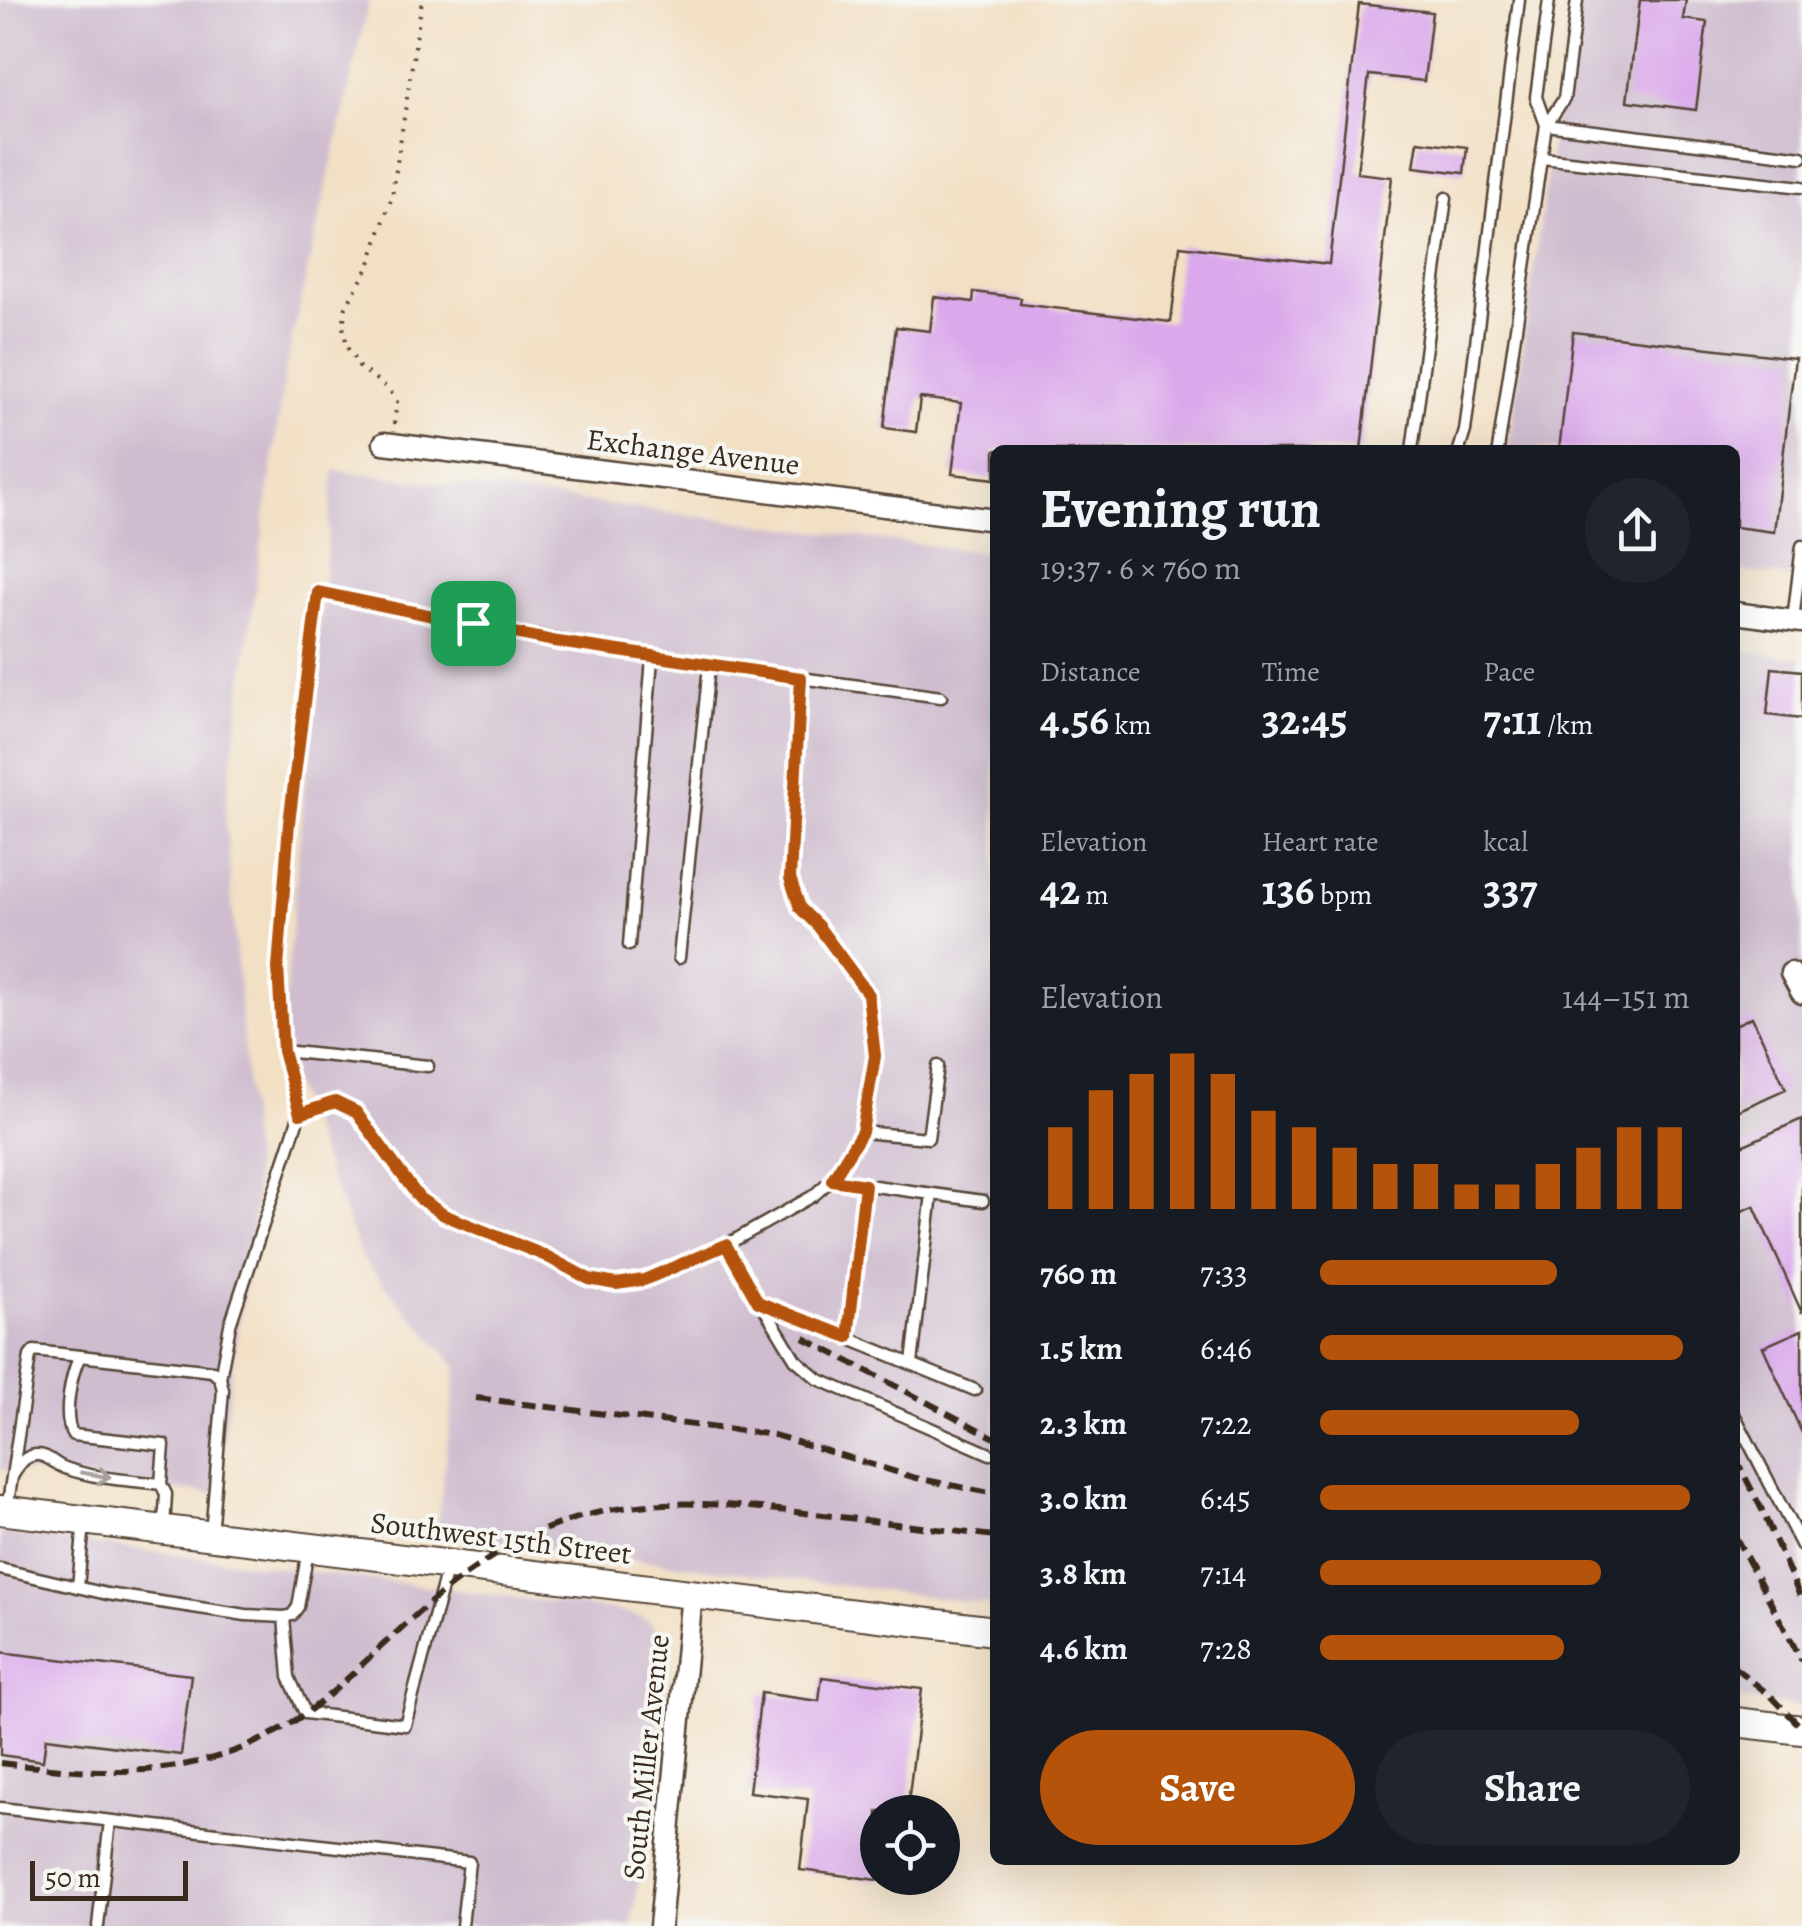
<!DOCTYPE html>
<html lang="en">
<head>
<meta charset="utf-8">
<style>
  :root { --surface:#171b24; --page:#20242c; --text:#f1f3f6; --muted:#9ea1a6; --accent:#b45309 }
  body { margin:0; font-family:Alegreya,serif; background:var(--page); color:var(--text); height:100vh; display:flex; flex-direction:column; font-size:38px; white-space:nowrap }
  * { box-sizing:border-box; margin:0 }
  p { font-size:32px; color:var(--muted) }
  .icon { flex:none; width:55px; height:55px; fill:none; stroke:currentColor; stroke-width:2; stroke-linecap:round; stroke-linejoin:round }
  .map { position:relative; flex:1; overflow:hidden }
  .drawer { position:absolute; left:990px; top:445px; width:750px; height:1420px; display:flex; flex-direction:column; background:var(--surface); border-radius:15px; box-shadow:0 10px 40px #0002 }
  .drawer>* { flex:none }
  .controls { position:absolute; left:860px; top:1795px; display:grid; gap:20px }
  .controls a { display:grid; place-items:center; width:100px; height:100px; border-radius:50%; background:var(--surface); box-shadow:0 10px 40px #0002; font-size:50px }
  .scale { position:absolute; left:30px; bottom:25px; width:158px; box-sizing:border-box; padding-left:10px; border:5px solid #3b2a1e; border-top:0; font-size:28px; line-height:35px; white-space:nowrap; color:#3b2a1e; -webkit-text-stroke:8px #f6f6f2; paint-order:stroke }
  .pin { position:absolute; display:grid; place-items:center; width:85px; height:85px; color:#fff; margin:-42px; border-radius:20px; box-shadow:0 5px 15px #0006 }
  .round { display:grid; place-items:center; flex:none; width:105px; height:105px; border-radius:52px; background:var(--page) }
  .head { display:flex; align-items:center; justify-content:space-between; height:170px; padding:0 50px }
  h1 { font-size:55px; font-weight:700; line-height:75px }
  .figures { display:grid; grid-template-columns:repeat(3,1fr); gap:15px; height:170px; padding:10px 50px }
  .figures div { display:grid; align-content:center }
  .figures b { font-size:42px; font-weight:700 }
  .figures small { font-size:28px; font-weight:400 }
  .figures p { font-size:28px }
  .chart { height:280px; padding:20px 50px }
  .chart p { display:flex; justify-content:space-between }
  .chart svg { width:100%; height:180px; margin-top:10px; stroke:var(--accent); stroke-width:6 }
  .button { display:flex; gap:20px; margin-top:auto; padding:20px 50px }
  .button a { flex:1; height:115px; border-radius:60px; background:var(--accent); color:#fff; font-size:40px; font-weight:700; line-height:115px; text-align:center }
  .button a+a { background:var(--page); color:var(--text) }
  ul { padding:0 50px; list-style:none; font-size:32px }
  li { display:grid; grid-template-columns:160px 120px 1fr; align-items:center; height:75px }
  li i { height:25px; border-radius:12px; background:var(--accent) }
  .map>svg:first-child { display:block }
</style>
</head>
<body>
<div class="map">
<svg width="1802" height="1926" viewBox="0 0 1802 1926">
  <rect width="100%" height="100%" fill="#f6f6f2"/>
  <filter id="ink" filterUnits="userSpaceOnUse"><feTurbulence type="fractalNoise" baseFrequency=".01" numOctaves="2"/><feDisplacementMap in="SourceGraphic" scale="20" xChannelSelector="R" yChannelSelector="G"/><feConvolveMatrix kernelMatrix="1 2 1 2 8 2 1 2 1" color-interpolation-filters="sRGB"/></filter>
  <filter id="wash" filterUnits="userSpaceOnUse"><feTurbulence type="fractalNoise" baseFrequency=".0048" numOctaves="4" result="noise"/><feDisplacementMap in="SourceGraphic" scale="40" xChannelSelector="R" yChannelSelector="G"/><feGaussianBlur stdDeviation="2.25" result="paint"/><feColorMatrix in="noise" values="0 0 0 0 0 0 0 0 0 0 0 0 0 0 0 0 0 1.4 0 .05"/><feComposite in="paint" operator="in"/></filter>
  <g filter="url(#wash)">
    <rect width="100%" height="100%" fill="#f2e0c5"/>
    <!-- industrial -->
    <g fill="#cfbdcf">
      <path d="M0,0H369L285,370L225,812L256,1203L215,1494L0,1469Z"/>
      <path d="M1572,0H1802V578L1735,571V450H1508Z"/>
      <path d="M334,470L995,554V1605L436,1534L457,1367L363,1260L280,1051Z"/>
      <path d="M1735,650L1802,658V1707L1735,1699Z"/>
      <path d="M0,1532L613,1610L646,1619L662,1634L668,1665L632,1926H0Z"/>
    </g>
    <g id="blocks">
      <!-- building -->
      <g fill="#daa8eb">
        <path d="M1640,0H1686L1683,19L1707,22L1696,110L1627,101Z"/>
        <path d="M1359,4L1432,12L1424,81L1369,75L1357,173L1392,177L1361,450H995V479L952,474L961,403L920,398L916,432L884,428L896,327L930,331L934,297L973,302L974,292L1021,298L1020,304L1171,322L1180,246L1329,264Z"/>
        <path d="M1418,141L1467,147L1464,173L1414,167Z"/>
        <path d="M1573,332L1795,358L1774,532L1735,527V450H1559Z"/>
        <path d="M1772,668L1802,671V719L1767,715Z"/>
        <path d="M1752,1017L1786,1089L1735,1112V1025Z"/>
        <path d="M1802,1119V1313L1754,1206L1735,1214V1149Z"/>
        <path d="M1802,1330V1433L1763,1347Z"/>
        <path d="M0,1652L191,1675L181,1755L46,1738L43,1761L0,1755Z"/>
        <path d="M822,1677L922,1689L907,1812H878V1880L800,1870L808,1799L749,1792L761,1693L819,1701Z"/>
      </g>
    </g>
  </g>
  <g filter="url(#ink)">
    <use href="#blocks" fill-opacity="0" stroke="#564537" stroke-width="2.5"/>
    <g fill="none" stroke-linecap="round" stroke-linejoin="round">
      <!-- lane casing -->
      <g stroke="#564537" stroke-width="15">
        <g id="lane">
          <path d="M1577,0L1564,99L1546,125L1802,157"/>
          <path d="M1542,158L1802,187"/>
          <path d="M1412,450L1446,198"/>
          <path d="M1459,450L1465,431L1519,0"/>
          <path d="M1498,450L1546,125L1536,97L1549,0"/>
          <path d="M1793,620L1802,546"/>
          <path d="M629,945L652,658"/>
          <path d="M679,958L709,666"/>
          <path d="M283,1051L428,1066"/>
          <path d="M300,1113L335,1103L356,1112L419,1199L444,1215L546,1256L589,1279L616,1284L645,1280L726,1245L813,1196L831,1180L862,1132L875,1056L868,994L818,926L800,908L790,879L801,678"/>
          <path d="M862,1132L928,1138L938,1066"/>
          <path d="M831,1180L983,1201"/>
          <path d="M726,1245L795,1359L818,1379L990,1454"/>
          <path d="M759,1302L975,1390"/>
          <path d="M848,1337L865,1185"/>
          <path d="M912,1363L932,1194"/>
          <path d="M220,1378L230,1325L300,1113L283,1051L278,968L289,823L317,592L652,658L941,697"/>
          <path d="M1735,1416L1802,1546"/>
          <path d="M13,1475C19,1466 23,1456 36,1455C47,1454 54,1464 65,1468C96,1479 128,1480 161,1484L166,1494L164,1528"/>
          <path d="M161,1484L164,1445L73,1435C62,1418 71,1374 80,1356L212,1371L220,1378L223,1390L211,1535"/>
          <path d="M7,1510L30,1356L34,1351L80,1356"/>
          <path d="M0,1569L107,1594L246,1615L284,1617L292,1615L298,1607L308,1551"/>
          <path d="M78,1587L84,1523"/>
          <path d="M284,1617L289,1677L305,1713L405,1725L448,1566"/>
          <path d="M0,1808L469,1862L462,1926"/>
          <path d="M98,1926L110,1821"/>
        </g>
      </g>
      <!-- street casing -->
      <g stroke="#564537" stroke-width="25">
        <g id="street">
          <path d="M384,443L995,520"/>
          <path d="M1735,613L1802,622"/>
          <path d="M1791,973L1802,993"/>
          <path d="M660,1926L692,1594"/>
        </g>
      </g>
      <!-- secondary casing -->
      <g stroke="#564537" stroke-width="32">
        <g id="secondary">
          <path d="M0,1510L995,1631"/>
          <path d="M1735,1722L1802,1730"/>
        </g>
      </g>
      <!-- path -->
      <path stroke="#564537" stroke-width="4" stroke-dasharray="2.5 8" stroke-linecap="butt" d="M394,424L397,402L389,389L359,367L347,347L343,326L346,307L369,266L392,196L422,0"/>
      <!-- lane -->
      <use href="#lane" stroke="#fff" stroke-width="10"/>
      <!-- street -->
      <use href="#street" stroke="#fff" stroke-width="20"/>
      <!-- secondary -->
      <use href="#secondary" stroke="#fff" stroke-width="28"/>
      <!-- rail -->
      <g stroke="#3b2a1e" stroke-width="6" stroke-dasharray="15 8" stroke-linecap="butt">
        <path d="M804,1338L995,1438"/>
        <path d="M476,1398L774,1435L916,1478L995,1494"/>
        <path d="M1735,1457L1762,1510L1802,1601"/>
        <path d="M1735,1536L1802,1661"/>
        <path d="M1735,1668L1771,1696L1802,1728"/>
        <path d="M0,1763C118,1777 219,1781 318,1704C342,1685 363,1663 385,1643C439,1593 490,1549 559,1524C644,1493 727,1504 814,1514C874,1521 935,1529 995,1536"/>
      </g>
    </g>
    <!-- one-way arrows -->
    <defs><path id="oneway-shaft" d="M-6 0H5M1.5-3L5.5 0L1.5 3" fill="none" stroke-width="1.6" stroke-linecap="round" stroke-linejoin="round" transform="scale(2.5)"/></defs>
    <use stroke="#a79f9a" href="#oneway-shaft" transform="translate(96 1475) rotate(10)"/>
  </g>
  <g fill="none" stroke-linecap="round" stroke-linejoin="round" filter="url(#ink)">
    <!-- route casing -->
    <g stroke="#fff" stroke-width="20">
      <path id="route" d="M318,592L558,642L801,678L790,878L800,908L818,926L868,994L875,1056L862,1132L832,1180L865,1185L848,1337L758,1302L726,1245L644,1280L616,1284L589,1279L546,1256L444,1215L419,1198L356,1112L335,1102L300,1114L283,1051L278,968L289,823Z"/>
    </g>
    <!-- route -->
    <use href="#route" stroke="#b45309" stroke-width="12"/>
  </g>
  <g text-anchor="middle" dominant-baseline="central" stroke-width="8" stroke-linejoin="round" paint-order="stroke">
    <!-- street labels -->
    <g font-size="30" fill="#3b2a1e" stroke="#f6f6f2">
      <text transform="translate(693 452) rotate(7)">Exchange Avenue</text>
      <text transform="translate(501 1538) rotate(7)">Southwest 15th Street</text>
      <text transform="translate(646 1757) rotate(-84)">South Miller Avenue</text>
    </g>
  </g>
</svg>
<div class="controls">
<a><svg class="icon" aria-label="locate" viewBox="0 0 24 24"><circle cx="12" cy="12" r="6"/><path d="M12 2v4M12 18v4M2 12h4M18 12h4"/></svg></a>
</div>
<div class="scale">50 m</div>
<div class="pin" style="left:473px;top:623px;background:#1e9e55"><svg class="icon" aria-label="arrive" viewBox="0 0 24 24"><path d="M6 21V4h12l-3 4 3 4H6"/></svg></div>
<section class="drawer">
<div class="head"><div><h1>Evening run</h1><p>19:37 · 6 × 760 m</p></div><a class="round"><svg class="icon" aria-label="share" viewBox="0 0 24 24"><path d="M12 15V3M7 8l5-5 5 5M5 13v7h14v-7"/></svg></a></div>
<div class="figures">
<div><p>Distance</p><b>4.56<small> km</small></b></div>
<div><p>Time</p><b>32:45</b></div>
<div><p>Pace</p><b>7:11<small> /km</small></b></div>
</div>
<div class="figures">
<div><p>Elevation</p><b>42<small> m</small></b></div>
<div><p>Heart rate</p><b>136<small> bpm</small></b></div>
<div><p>kcal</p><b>337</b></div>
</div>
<div class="chart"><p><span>Elevation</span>144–151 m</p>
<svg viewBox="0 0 160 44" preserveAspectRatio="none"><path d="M5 44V24M15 44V15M25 44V11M35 44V6M45 44V11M55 44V20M65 44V24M75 44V29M85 44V33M95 44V33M105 44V38M115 44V38M125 44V33M135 44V29M145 44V24M155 44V24"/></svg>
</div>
<ul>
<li><b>760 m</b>7:33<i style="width:64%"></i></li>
<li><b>1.5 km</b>6:46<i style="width:98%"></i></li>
<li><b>2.3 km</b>7:22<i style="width:70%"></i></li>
<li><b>3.0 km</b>6:45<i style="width:100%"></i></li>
<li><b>3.8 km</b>7:14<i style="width:76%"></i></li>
<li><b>4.6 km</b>7:28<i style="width:66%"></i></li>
</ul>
<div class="button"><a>Save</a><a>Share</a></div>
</section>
</div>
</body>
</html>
